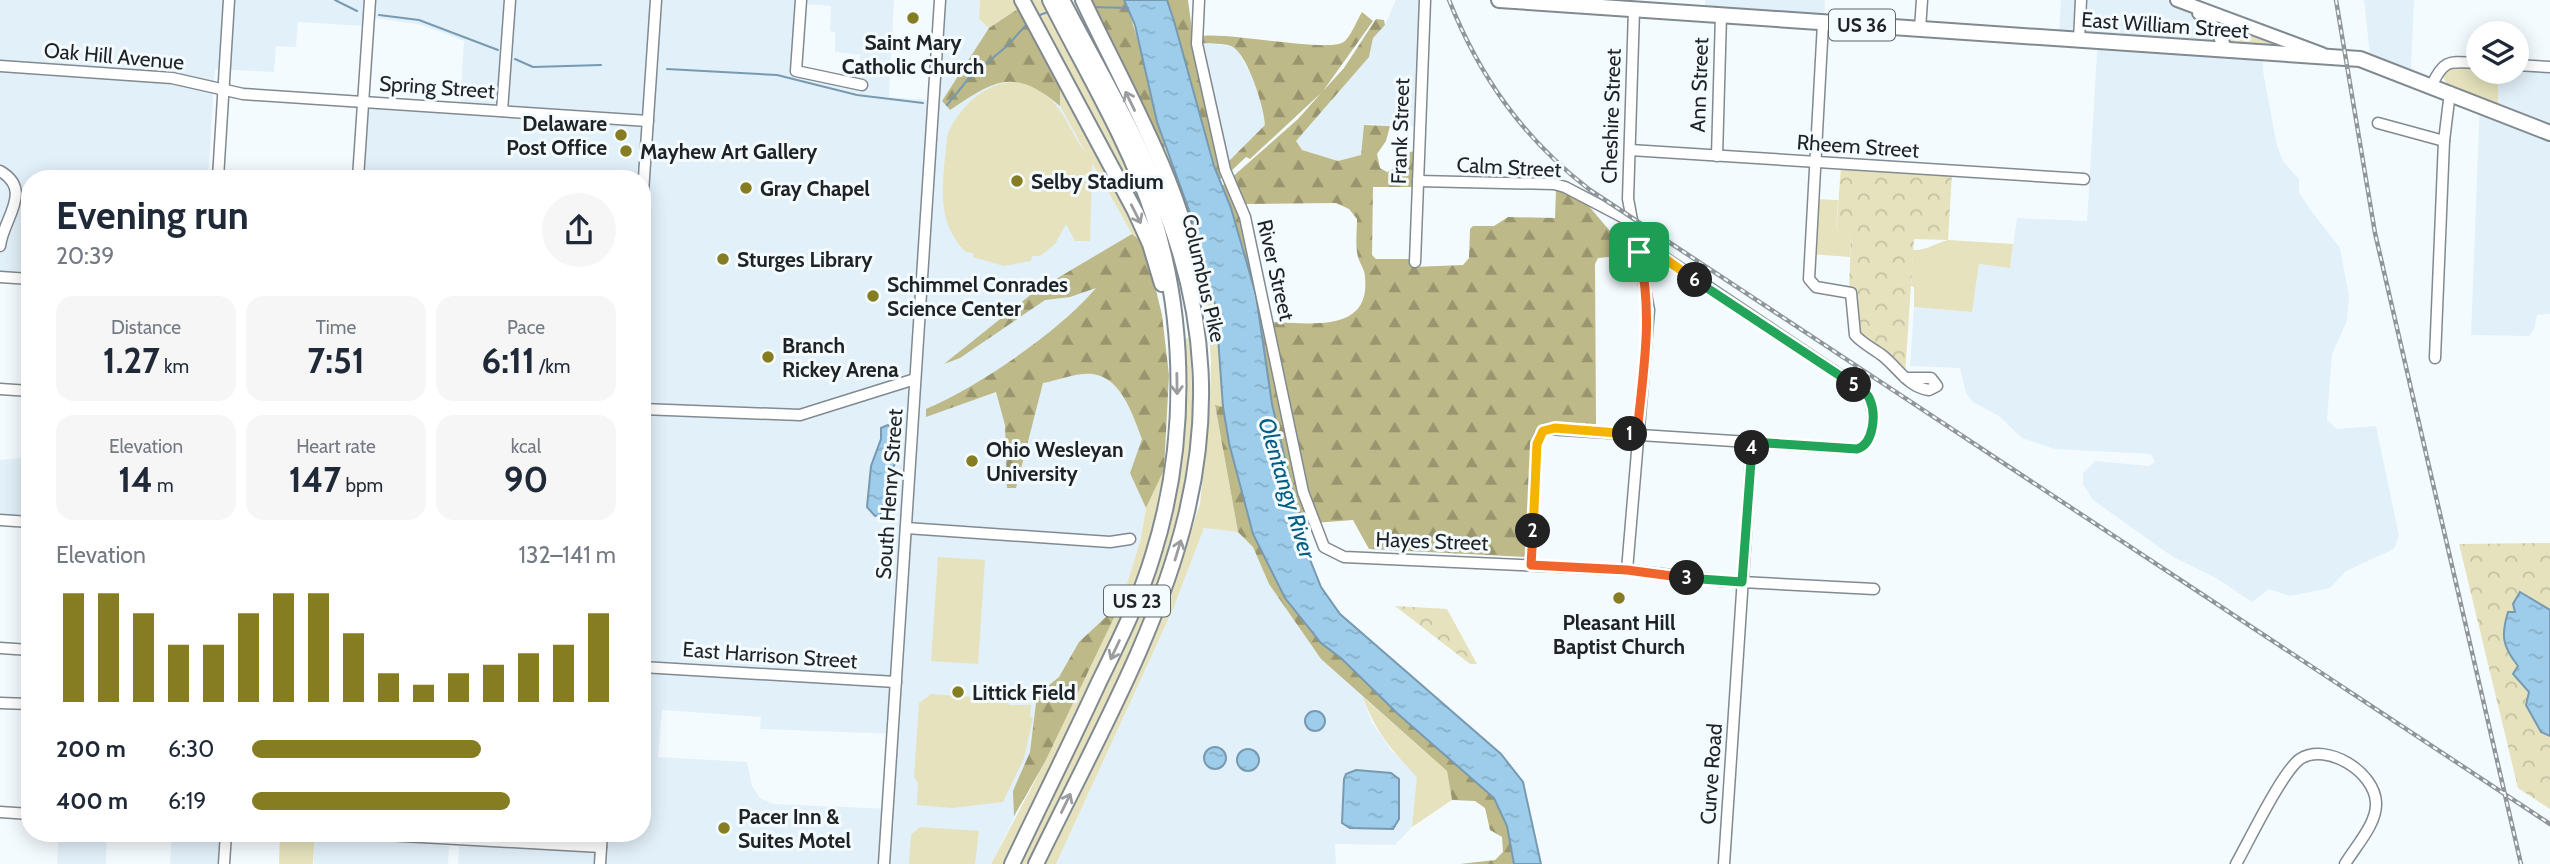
<!DOCTYPE html>
<html lang="en">
<head>
<meta charset="utf-8">
<style>
  :root { --surface:#fff; --page:#f6f6f7; --text:#1f2937; --muted:#747a83; --accent:#867d23 }
  body { margin:0; font-family:Cabin,sans-serif; background:var(--page); color:var(--text); height:100vh; display:flex; flex-direction:column; font-size:26px; white-space:nowrap }
  * { box-sizing:border-box; margin:0 }
  p { font-size:23px; color:var(--muted) }
  .icon { flex:none; width:38px; height:38px; fill:none; stroke:currentColor; stroke-width:2; stroke-linecap:round; stroke-linejoin:round }
  .map { position:relative; flex:1; overflow:hidden }
  .panel { position:absolute; left:21px; top:170px; width:630px; height:672px; display:flex; flex-direction:column; background:var(--surface); border-radius:28px; box-shadow:0 4px 18px #0003 }
  .panel>* { flex:none }
  .tools { position:absolute; left:2466px; top:21px; display:grid; gap:14px }
  .tools a { display:grid; place-items:center; width:63px; height:63px; border-radius:50%; background:var(--surface); box-shadow:0 4px 18px #0003; font-size:35px }
  .pin { position:absolute; display:grid; place-items:center; width:60px; height:60px; color:#fff; margin:-30px; border-radius:14px; box-shadow:0 4px 10px #0006 }
  .km { position:absolute; width:35px; height:35px; margin:-18px; border-radius:50%; background:#222; color:#fff; font-size:19px; line-height:35px; text-align:center }
  .round { display:grid; place-items:center; flex:none; width:74px; height:74px; border-radius:37px; background:var(--page) }
  .head { display:flex; align-items:center; justify-content:space-between; height:119px; padding:0 35px }
  h1 { font-size:38px; font-weight:700; line-height:52px }
  .figures { display:grid; grid-template-columns:repeat(3,1fr); gap:10px; height:119px; padding:7px 35px }
  .figures div { display:grid; align-content:center; border-radius:18px; background:var(--page); text-align:center }
  .figures b { font-size:35px; font-weight:700 }
  .figures small { font-size:19px; font-weight:400 }
  .figures p { font-size:19px }
  .chart { height:196px; padding:14px 35px }
  .chart p { display:flex; justify-content:space-between }
  .chart svg { width:100%; height:126px; margin-top:7px; stroke:var(--accent); stroke-width:6 }
  ul { padding:0 35px; list-style:none; font-size:23px }
  li { display:grid; grid-template-columns:112px 84px 1fr; align-items:center; height:52px }
  li i { height:18px; border-radius:9px; background:var(--accent) }
  .map>svg:first-child { display:block }
</style>
</head>
<body>
<div class="map">
<svg width="2550" height="864" viewBox="0 0 2550 864">
  <defs>
    <pattern id="forest-firs" width="22" height="20" patternUnits="userSpaceOnUse" patternTransform="scale(1.75)"><rect width="22" height="20" fill="#bdb988"/><path d="M5 1l3.5 6h-7zM16 11l3.5 6h-7z" fill="#99966f"/></pattern>
    <pattern id="park-crowns" width="20" height="18" patternUnits="userSpaceOnUse" patternTransform="scale(1.75)"><rect width="20" height="18" fill="#e5e2bd"/><path d="M2 6a3 3 0 1 1 6 0M12 15a3 3 0 1 1 6 0" fill="none" stroke="#c4c2a2"/></pattern>
    <pattern id="water-ripples" width="26" height="14" patternUnits="userSpaceOnUse" patternTransform="scale(1.75)"><rect width="26" height="14" fill="#9dcdeb"/><path d="M2 4q2-2 4 0t4 0M15 11q2-2 4 0t4 0" fill="none" stroke="#87b0c9"/></pattern>
  </defs>
  <rect width="100%" height="100%" fill="#f4fbff"/>
  <!-- built -->
  <g fill="#e2f0f9" fill-rule="evenodd">
    <path d="M0,0H894L889,97L930,100L937,0H980L979,19L989,28L942,101L950,110L987,85L1018,81L1041,90L1060,106L1132,234L1158,435L1140,542L1121,603L991,864H458L459,846L525,848L526,833H642V178H363L367,99L460,105L464,41L422,25L376,18L364,26L298,22L296,47L276,46L274,72L215,69L208,178H30V273L0,271ZM805,4L831,6L830,31L835,32V52L860,55L858,87L799,75ZM662,710L761,717L760,729L896,734L891,809L774,804L761,799L752,786L747,762L658,757Z"/>
    <path d="M1396,0H1421L1415,126L1367,124L1364,126L1361,155L1338,161L1302,150L1297,147L1296,141L1369,57L1373,38L1385,25Z"/>
    <path d="M1705,0H1825L1824,18L1705,11Z"/>
    <path d="M2061,0H2167L2263,46V71L2277,146L2283,161L2299,179V192L2309,208L2340,248L2349,296L2347,321L2332,354L2327,420L2337,429L2376,426L2399,536L2394,549L2346,571L2330,588L2290,596L2269,589L2252,602L2216,578L2173,557L2093,500L2083,484V473L2095,461L2149,466L2155,462L2151,454L2055,449L2022,438L1999,416L1973,402L1966,393L1960,368L1910,366L1914,307L1972,312L1979,264L2010,268L2017,218L2087,221L2098,37L2059,34Z"/>
    <path d="M2364,0H2414L2411,70L2370,55Z"/>
    <path d="M1199,42L1231,46L1237,50L1253,79L1265,113V125L1226,164Z"/>
    <path d="M2517,69L2550,70V314L2537,315L2534,330L2529,336L2471,335L2480,97L2498,104V72H2516Z"/>
    <path d="M30,457V518L0,516V460Z"/>
    <path d="M1204,528L1238,532L1253,547L1269,584L1321,659L1363,697L1371,721L1391,750L1418,777L1412,827L1395,845L1335,844L1336,864H1056L1173,609Z"/>
    <path d="M59,833H107L106,864H57Z"/>
    <path d="M172,833H225L223,864H170Z"/>
    <path d="M315,835L449,846L448,864H314Z"/>
  </g>
  <!-- grass -->
  <g fill="#e5e2bd">
    <path d="M980,0H1015L1019,8L989,28L979,19Z"/>
    <path d="M1026,0H1045L1124,161L1156,250Z"/>
    <path d="M2200,10L2287,44L2288,48L2228,44Z"/>
    <path d="M2449,66L2498,72V105L2447,84L2441,74Z"/>
    <path d="M1060,82L1145,244L1132,234L1092,163L1090,241H1075L1066,224L1055,244L1040,256H1032L1031,261L1004,266L973,257V253L966,252C933,220 944,178 947,136C964,93 1017,58 1054,103C1067,118 1074,138 1086,153L1060,106Z"/>
    <path d="M1165,147C1204,237 1218,310 1223,407L1215,406L1238,532L1204,528L1173,609L1056,864H1044L1165,608L1200,504L1210,402L1211,360L1206,301L1196,255L1158,149Z"/>
    <path d="M1814,199L1838,200L1836,231L1851,233L1850,257L1811,254Z"/>
    <path d="M1948,240L2013,244L2010,268L1979,264L1972,312L1914,307V287L1911,286L1913,250C1925,251 1936,243 1948,240Z"/>
    <path d="M1189,338C1193,391 1195,444 1185,497C1163,619 1085,752 1031,864H1017L1153,575L1171,514L1181,455L1184,339Z"/>
    <path d="M1164,470C1146,605 1064,741 1005,864H991L1045,762L1121,603L1140,542L1146,508Z"/>
    <path d="M938,557L985,560L978,664L931,661Z"/>
    <path d="M931,694L1004,699L1010,705H1031L1030,716L1033,718L1024,758L1003,802L952,808L917,805L918,783L914,777L919,703Z"/>
    <path d="M1363,697L1447,771L1452,800L1412,827L1417,777C1393,752 1374,730 1363,697Z"/>
    <path d="M920,827L979,831L975,864H909L911,835Z"/>
    <path d="M280,834L315,835L313,864H279Z"/>
  </g>
  <!-- forest -->
  <g fill="url(#forest-firs)">
    <path d="M1090,0H1124C1144,47 1149,99 1165,147L1158,149Z"/>
    <path d="M1167,0H1188L1195,53L1225,175L1219,180Z"/>
    <path d="M1019,8L1060,82V106C1014,67 995,80 950,110L942,101L989,28Z"/>
    <path d="M1362,12L1373,21L1323,91L1344,68L1376,19L1384,20L1385,25L1373,38L1369,57L1296,141L1302,150L1338,161L1361,155L1364,125L1390,126L1386,141L1377,154L1380,168L1387,172L1405,163L1410,152L1415,151V187H1373L1372,255L1376,259H1410L1413,267L1463,265L1469,258L1470,229L1473,226H1494L1508,217L1555,218L1556,190L1582,198L1626,250L1627,255L1598,258L1595,264L1596,424L1551,423L1538,431L1527,557L1369,549L1353,520L1301,524L1272,404L1256,295L1222,186L1228,181L1238,201L1266,322C1306,322 1371,336 1365,277C1365,270 1360,264 1358,257C1355,245 1357,231 1357,219L1349,209L1336,203L1243,204L1230,179L1298,119L1321,93L1250,159L1246,157L1228,174L1226,164L1265,125C1265,109 1247,52 1231,46C1223,43 1211,44 1203,43V36C1231,32 1331,54 1345,41C1352,34 1357,20 1362,12Z"/>
    <path d="M1132,234L1145,244L1162,315L1169,375L1164,470L1146,508L1130,473L1142,439C1133,416 1122,378 1093,374C1078,372 1058,380 1043,383L1016,488H1007L1005,425L996,392L926,417V409C978,387 1060,331 1096,288L1070,297L1045,300L960,358L944,364L1034,292Z"/>
    <path d="M1215,405L1223,407L1229,443L1321,643L1342,659L1398,714L1494,798L1507,826L1514,864H1460L1495,860L1503,852L1502,837L1490,830L1485,808L1475,801L1452,800L1447,771L1321,659L1269,584L1253,547L1238,532Z"/>
    <path d="M1121,603L1045,762L1014,816L1013,791L1030,752L1037,695L1059,677L1079,642Z"/>
  </g>
  <!-- park -->
  <g fill="url(#park-crowns)">
    <path d="M1841,167L1952,174L1948,240L1914,239L1905,376L1857,335L1849,290L1851,233L1836,232Z"/>
    <path d="M2550,543V809L2518,788L2459,544Z"/>
    <path d="M1395,606L1447,609L1477,664H1470Z"/>
  </g>
  <!-- water -->
  <g fill="url(#water-ripples)" stroke="#779ab0" stroke-width="2">
    <path d="M1124,0H1167L1174,21L1214,166L1231,208L1256,295L1272,404L1307,552L1321,587L1340,614L1501,754L1523,782L1541,864H1514L1507,826L1494,798L1398,714L1342,659L1321,643L1285,598L1253,534L1229,443L1223,407L1216,309L1199,238L1157,122L1135,25Z"/>
    <path d="M888,425L896,435L895,464L886,479L891,486L889,511L882,510L880,515L875,516L867,507L871,466L881,439V428Z"/>
    <path d="M2520,592L2550,610V736L2541,732L2526,705L2529,692L2513,674L2518,666C2502,646 2501,635 2508,612H2515L2513,604Z"/>
    <circle cx="1315" cy="721" r="10"/>
    <circle cx="1215" cy="758" r="11"/>
    <circle cx="1248" cy="760" r="11"/>
    <path d="M1356,770L1391,773L1399,779V819L1393,829L1350,828L1342,823L1344,779L1346,774Z"/>
  </g>
  <g fill="none" stroke-linecap="round" stroke-linejoin="round">
    <!-- stream -->
    <g stroke="#779ab0" stroke-width="2">
      <path d="M335,0L357,11"/>
      <path d="M1092,7L1128,8"/>
      <path d="M379,15L419,20L498,50"/>
      <path d="M1037,16L1048,12"/>
      <path d="M515,59L533,67L601,65"/>
      <path d="M667,69L777,75L857,95L923,103"/>
      <path d="M947,105L970,77L1007,46L1027,24"/>
    </g>
    <!-- minor casing -->
    <g stroke="#818a90" stroke-width="13">
      <g id="minor">
        <path d="M801,0L796,71L862,85"/>
        <path d="M1199,0L1197,44L1225,170L1245,217L1303,492L1324,547L1344,557L1627,570L1722,581L1874,589"/>
        <path d="M1823,23L1809,279L1816,287L1851,293L1855,335C1863,344 1874,349 1883,356C1899,369 1908,387 1929,390L1937,386L1931,378H1905"/>
        <path d="M1920,29L1922,0"/>
        <path d="M2079,40L2081,0"/>
        <path d="M2516,65L2550,67"/>
        <path d="M0,66L172,78L243,94L648,121"/>
        <path d="M2432,85C2444,58 2450,62 2478,63"/>
        <path d="M502,111L510,0"/>
        <path d="M2378,123L2444,141"/>
        <path d="M1630,150L2084,179"/>
        <path d="M1717,156L1721,15"/>
        <path d="M0,171C34,190 3,219 0,246"/>
        <path d="M218,178L229,0"/>
        <path d="M358,178L370,0"/>
        <path d="M1418,181L1554,184L1565,187L1632,222"/>
        <path d="M642,207L656,0"/>
        <path d="M1415,262L1425,0"/>
        <path d="M0,277L30,279"/>
        <path d="M2435,358L2444,141L2450,92"/>
        <path d="M0,389L30,391"/>
        <path d="M642,409L800,415L915,379"/>
        <path d="M0,520L30,522"/>
        <path d="M906,528L1110,542L1130,539"/>
        <path d="M1531,564L1537,444L1540,435L1547,429L1857,449C1876,443 1877,406 1865,392L1661,255L1639,252"/>
        <path d="M1627,570L1649,310L1628,199L1634,10"/>
        <path d="M0,648L30,650"/>
        <path d="M642,667L896,682"/>
        <path d="M0,703L30,704"/>
        <path d="M0,812L30,814"/>
        <path d="M349,833L601,847"/>
        <path d="M224,864L226,833"/>
        <path d="M600,864L602,833"/>
        <path d="M884,864L940,0"/>
        <path d="M1724,864L1752,442"/>
        <path d="M2236,864C2249,841 2282,772 2300,759C2327,742 2375,772 2376,803C2377,824 2355,847 2345,864"/>
      </g>
    </g>
    <!-- major casing -->
    <g stroke="#818a90" stroke-width="16">
      <g id="major">
        <path d="M2177,0L2322,54"/>
        <path d="M2199,13L2217,30L2226,50"/>
      </g>
    </g>
    <!-- highway casing -->
    <g stroke="#818a90" stroke-width="18">
      <g id="highway">
        <path d="M1022,0L1135,211L1150,244L1162,284"/>
        <path d="M1083,0C1121,82 1194,206 1197,295"/>
        <path d="M1499,0L2360,59L2550,133"/>
        <path d="M1012,864C1041,803 1071,743 1099,682C1119,641 1140,599 1153,555C1187,447 1187,323 1153,215C1130,144 1084,68 1050,0"/>
        <path d="M1036,864C1142,645 1261,464 1167,214C1140,139 1099,71 1062,0"/>
      </g>
    </g>
    <!-- minor -->
    <use href="#minor" stroke="#fff" stroke-width="10"/>
    <!-- major -->
    <use href="#major" stroke="#fff" stroke-width="12"/>
    <!-- highway -->
    <use href="#highway" stroke="#fff" stroke-width="14"/>
    <!-- rail casing -->
    <g stroke="#909598" stroke-width="4.5">
      <g id="rail">
        <path d="M1449,0C1480,78 1524,139 1590,190L2550,824"/>
        <path d="M2336,0L2375,233L2521,864"/>
      </g>
    </g>
    <!-- rail -->
    <use href="#rail" stroke="#f4fbff" stroke-width="2" stroke-dasharray="5" stroke-linecap="butt"/>
  </g>
  <!-- one-way arrows -->
  <defs><path id="oneway-shaft" d="M-6 0H5M1.5-3L5.5 0L1.5 3" fill="none" stroke-width="1.6" stroke-linecap="round" stroke-linejoin="round" transform="scale(1.75)"/></defs>
  <g stroke="#9a9c9d">
    <use href="#oneway-shaft" transform="translate(1130 101) rotate(-116)"/>
    <use href="#oneway-shaft" transform="translate(1136 214) rotate(63)"/>
    <use href="#oneway-shaft" transform="translate(1177 384) rotate(89)"/>
    <use href="#oneway-shaft" transform="translate(1178 550) rotate(-73)"/>
    <use href="#oneway-shaft" transform="translate(1115 650) rotate(115)"/>
    <use href="#oneway-shaft" transform="translate(1066 803) rotate(-64)"/>
  </g>
  <g fill="none" stroke-linecap="round" stroke-linejoin="round">
    <!-- split-1 casing -->
    <g stroke="#fff" stroke-width="14">
      <path id="split-1" d="M1630,434H1637C1643,369 1654,317 1639,252"/>
    </g>
    <!-- split-2 casing -->
    <g stroke="#fff" stroke-width="14">
      <path id="split-2" d="M1533,531L1537,444L1543,431L1555,428L1630,434"/>
    </g>
    <!-- split-3 casing -->
    <g stroke="#fff" stroke-width="14">
      <path id="split-3" d="M1533,531L1531,565L1627,570L1687,578"/>
    </g>
    <!-- split-4 casing -->
    <g stroke="#fff" stroke-width="14">
      <path id="split-4" d="M1687,578L1742,582L1752,448"/>
    </g>
    <!-- split-5 casing -->
    <g stroke="#fff" stroke-width="14">
      <path id="split-5" d="M1752,448V442L1857,449C1874,444 1876,414 1870,400C1868,393 1860,389 1854,385"/>
    </g>
    <!-- split-6 casing -->
    <g stroke="#fff" stroke-width="14">
      <path id="split-6" d="M1695,280L1854,385"/>
    </g>
    <!-- split-7 casing -->
    <g stroke="#fff" stroke-width="14">
      <path id="split-7" d="M1639,252L1661,256L1695,280"/>
    </g>
    <!-- split-1 -->
    <use href="#split-1" stroke="#f0652b" stroke-width="9"/>
    <!-- split-2 -->
    <use href="#split-2" stroke="#f5b400" stroke-width="9"/>
    <!-- split-3 -->
    <use href="#split-3" stroke="#f0652b" stroke-width="9"/>
    <!-- split-4 -->
    <use href="#split-4" stroke="#22a559" stroke-width="9"/>
    <!-- split-5 -->
    <use href="#split-5" stroke="#22a559" stroke-width="9"/>
    <!-- split-6 -->
    <use href="#split-6" stroke="#22a559" stroke-width="9"/>
    <!-- split-7 -->
    <use href="#split-7" stroke="#f5b400" stroke-width="9"/>
  </g>
  <!-- markers -->
  <g fill="#867d23" stroke="#f4fbff" stroke-width="2.5">
    <circle cx="913" cy="18" r="7"/>
    <circle cx="621" cy="135" r="7"/>
    <circle cx="626" cy="151" r="7"/>
    <circle cx="1017" cy="181" r="7"/>
    <circle cx="746" cy="188" r="7"/>
    <circle cx="723" cy="259" r="7"/>
    <circle cx="873" cy="296" r="7"/>
    <circle cx="768" cy="357" r="7"/>
    <circle cx="972" cy="461" r="7"/>
    <circle cx="1619" cy="598" r="7"/>
    <circle cx="958" cy="692" r="7"/>
    <circle cx="724" cy="828" r="7"/>
  </g>
  <g text-anchor="middle" dominant-baseline="central" stroke-width="6" stroke-linejoin="round" paint-order="stroke">
    <!-- shield labels -->
    <g fill="#f4fbff" stroke="#5f6466" stroke-width="2">
      <rect x="1829" y="9.5" width="66" height="31" rx="5"/>
      <rect x="1104" y="585.5" width="66" height="31" rx="5"/>
    </g>
    <g font-size="19" font-weight="bold" fill="#1f2325">
      <text x="1862" y="25">US 36</text>
      <text x="1137" y="601">US 23</text>
    </g>
    <!-- street labels -->
    <g font-size="21" fill="#1f2325" stroke="#f4fbff">
      <text transform="translate(2165 25) rotate(4)">East William Street</text>
      <text transform="translate(114 56) rotate(5)">Oak Hill Avenue</text>
      <text transform="translate(1699 85) rotate(-88)">Ann Street</text>
      <text transform="translate(437 87) rotate(4)">Spring Street</text>
      <text transform="translate(1611 116) rotate(-88)">Cheshire Street</text>
      <text transform="translate(1400 131) rotate(-88)">Frank Street</text>
      <text transform="translate(1858 146) rotate(4)">Rheem Street</text>
      <text transform="translate(1509 167) rotate(3)">Calm Street</text>
      <text transform="translate(1276 270) rotate(77)">River Street</text>
      <text transform="translate(1204 278) rotate(77)">Columbus Pike</text>
      <text transform="translate(889 494) rotate(-86)">South Henry Street</text>
      <text transform="translate(1432 541) rotate(2)">Hayes Street</text>
      <text transform="translate(770 655) rotate(4)">East Harrison Street</text>
      <text transform="translate(1711 774) rotate(-86)">Curve Road</text>
    </g>
    <!-- poi labels -->
    <g font-size="21" font-weight="bold" fill="#1f2325" stroke="#f4fbff" text-anchor="start">
      <text x="913" y="42" text-anchor="middle">Saint Mary<tspan x="913" dy="24">Catholic Church</tspan></text>
      <text x="607" y="123" text-anchor="end">Delaware<tspan x="607" dy="24">Post Office</tspan></text>
      <text x="640" y="151">Mayhew Art Gallery</text>
      <text x="1031" y="181">Selby Stadium</text>
      <text x="760" y="188">Gray Chapel</text>
      <text x="737" y="259">Sturges Library</text>
      <text x="887" y="284">Schimmel Conrades<tspan x="887" dy="24">Science Center</tspan></text>
      <text x="782" y="345">Branch<tspan x="782" dy="24">Rickey Arena</tspan></text>
      <text x="986" y="449">Ohio Wesleyan<tspan x="986" dy="24">University</tspan></text>
      <text x="1619" y="622" text-anchor="middle">Pleasant Hill<tspan x="1619" dy="24">Baptist Church</tspan></text>
      <text x="972" y="692">Littick Field</text>
      <text x="738" y="816">Pacer Inn &amp;<tspan x="738" dy="24">Suites Motel</tspan></text>
    </g>
    <!-- water labels -->
    <g font-size="23" font-style="italic" fill="#035d83" stroke="#f4fbff">
      <text transform="translate(1287 488) rotate(73)">Olentangy River</text>
    </g>
  </g>
</svg>
<div class="tools">
<a><svg class="icon" aria-label="layers" viewBox="0 0 24 24"><path d="M12 4l9 5-9 5-9-5zM3 14l9 5 9-5"/></svg></a>
</div>
<div class="pin" style="left:1639px;top:252px;background:#1e9e55"><svg class="icon" aria-label="arrive" viewBox="0 0 24 24"><path d="M6 21V4h12l-3 4 3 4H6"/></svg></div>
<b class="km" style="left:1630px;top:434px">1</b>
<b class="km" style="left:1533px;top:531px">2</b>
<b class="km" style="left:1687px;top:578px">3</b>
<b class="km" style="left:1752px;top:448px">4</b>
<b class="km" style="left:1854px;top:385px">5</b>
<b class="km" style="left:1695px;top:280px">6</b>
<section class="panel">
<div class="head"><div><h1>Evening run</h1><p>20:39</p></div><a class="round"><svg class="icon" aria-label="share" viewBox="0 0 24 24"><path d="M12 15V3M7 8l5-5 5 5M5 13v7h14v-7"/></svg></a></div>
<div class="figures">
<div><p>Distance</p><b>1.27<small> km</small></b></div>
<div><p>Time</p><b>7:51</b></div>
<div><p>Pace</p><b>6:11<small> /km</small></b></div>
</div>
<div class="figures">
<div><p>Elevation</p><b>14<small> m</small></b></div>
<div><p>Heart rate</p><b>147<small> bpm</small></b></div>
<div><p>kcal</p><b>90</b></div>
</div>
<div class="chart"><p><span>Elevation</span>132–141 m</p>
<svg viewBox="0 0 160 44" preserveAspectRatio="none"><path d="M5 44V6M15 44V6M25 44V13M35 44V24M45 44V24M55 44V13M65 44V6M75 44V6M85 44V20M95 44V34M105 44V38M115 44V34M125 44V31M135 44V27M145 44V24M155 44V13"/></svg>
</div>
<ul>
<li><b>200 m</b>6:30<i style="width:63%"></i></li>
<li><b>400 m</b>6:19<i style="width:71%"></i></li>
</ul>
</section>
</div>
</body>
</html>
